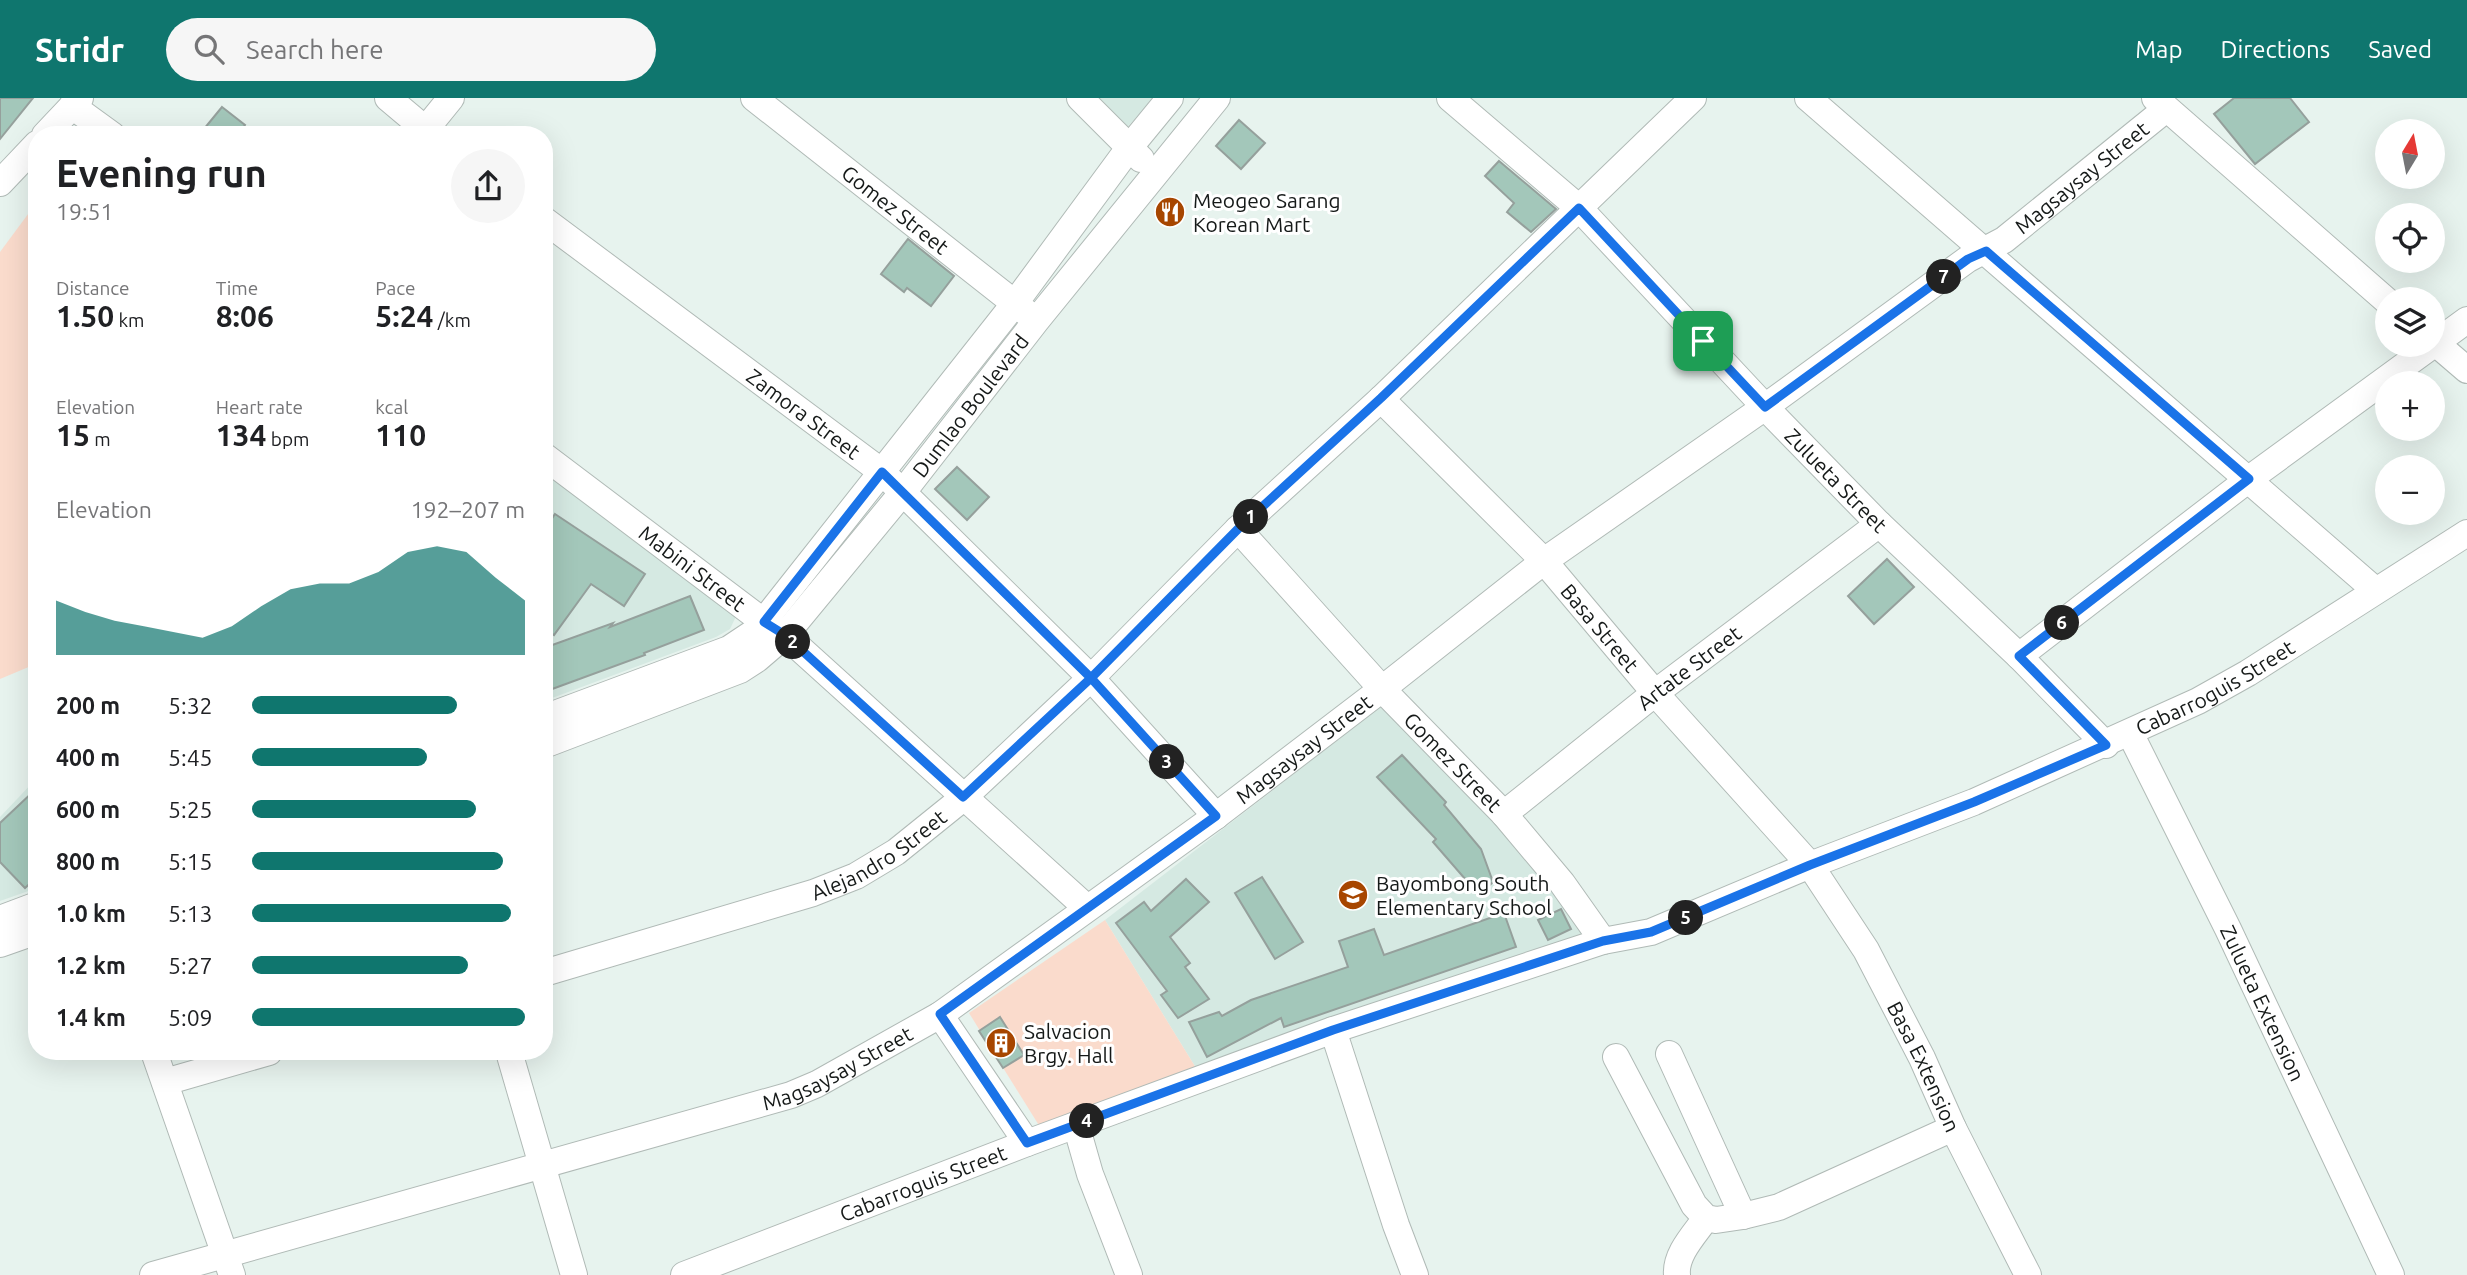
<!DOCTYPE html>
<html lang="en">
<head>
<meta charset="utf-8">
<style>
  :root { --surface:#fff; --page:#f6f6f6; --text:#202124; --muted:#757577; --accent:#0f766e }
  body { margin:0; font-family:Ubuntu,sans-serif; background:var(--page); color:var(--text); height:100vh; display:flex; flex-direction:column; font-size:26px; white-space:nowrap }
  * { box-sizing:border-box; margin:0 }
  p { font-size:23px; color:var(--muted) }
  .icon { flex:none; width:38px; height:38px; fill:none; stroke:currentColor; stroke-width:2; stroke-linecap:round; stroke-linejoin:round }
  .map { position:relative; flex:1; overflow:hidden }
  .side { position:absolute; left:28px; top:28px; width:525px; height:934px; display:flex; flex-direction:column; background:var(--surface); border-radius:28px; box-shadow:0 7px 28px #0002 }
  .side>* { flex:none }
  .needle { width:46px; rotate:10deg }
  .tools { position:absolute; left:2375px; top:21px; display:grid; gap:14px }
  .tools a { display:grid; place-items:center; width:70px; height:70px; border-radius:50%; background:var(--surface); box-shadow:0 7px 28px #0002; font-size:35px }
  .pin { position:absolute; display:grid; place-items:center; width:60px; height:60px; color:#fff; margin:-30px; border-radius:14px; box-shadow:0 4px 10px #0006 }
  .km { position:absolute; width:35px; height:35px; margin:-18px; border-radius:50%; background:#222; color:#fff; font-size:19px; line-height:35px; text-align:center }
  .round { display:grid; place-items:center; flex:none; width:74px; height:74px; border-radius:37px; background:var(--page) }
  .headline { display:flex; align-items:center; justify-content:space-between; height:119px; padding:0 28px }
  h1 { font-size:38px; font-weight:700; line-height:52px }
  .figures { display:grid; grid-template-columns:repeat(3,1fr); gap:10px; height:119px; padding:7px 28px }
  .figures div { display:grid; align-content:center }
  .figures b { font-size:30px; font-weight:700 }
  .figures small { font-size:19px; font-weight:400 }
  .figures p { font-size:19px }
  .chart { height:196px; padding:14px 28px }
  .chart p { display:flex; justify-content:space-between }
  .chart svg { width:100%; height:126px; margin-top:7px; fill:var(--accent); opacity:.7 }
  ul { padding:0 28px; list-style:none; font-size:23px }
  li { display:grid; grid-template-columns:112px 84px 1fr; align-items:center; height:52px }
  li i { height:18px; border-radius:9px; background:var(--accent) }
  header { display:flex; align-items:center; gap:42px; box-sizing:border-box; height:98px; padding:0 35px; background:var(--accent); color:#fff }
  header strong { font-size:33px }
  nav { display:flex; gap:38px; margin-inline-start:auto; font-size:24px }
  .search { width:490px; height:63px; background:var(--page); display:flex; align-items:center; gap:18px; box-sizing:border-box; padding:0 24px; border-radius:38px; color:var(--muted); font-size:26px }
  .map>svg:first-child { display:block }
</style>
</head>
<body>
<header>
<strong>Stridr</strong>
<div class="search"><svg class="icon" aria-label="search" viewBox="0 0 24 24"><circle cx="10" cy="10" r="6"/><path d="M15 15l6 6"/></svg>Search here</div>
<nav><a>Map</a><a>Directions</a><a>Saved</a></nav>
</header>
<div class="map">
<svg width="2467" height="1177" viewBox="0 0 2467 1177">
  <rect width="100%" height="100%" fill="#e7f3ee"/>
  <!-- built -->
  <g fill="#d5e9e2">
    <path d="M1093,0H1153L1124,33Z"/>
    <path d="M544,372L738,514L730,531L716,539L544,603Z"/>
    <path d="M1387,604L1592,832L1196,970L1105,822Z"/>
    <path d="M37,680V790L0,803V719Z"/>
  </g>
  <!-- park -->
  <g fill="#fadbcc">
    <path d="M37,104V563L31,568L0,581V154Z"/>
    <path d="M1105,822L1196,970L1040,1029L969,915Z"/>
  </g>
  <!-- building -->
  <g fill="#a3c7ba" stroke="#95a09c" stroke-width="2">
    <path d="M0,0H33L0,41Z"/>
    <path d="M2234,0H2290L2309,24L2255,66L2214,16Z"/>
    <path d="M222,9L245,27L238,37H199Z"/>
    <path d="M1239,22L1265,45L1241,71L1216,48Z"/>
    <path d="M1499,63L1556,111L1531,134L1507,114L1514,105L1485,78Z"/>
    <path d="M908,141L954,178L931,208L907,190L904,194L881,176Z"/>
    <path d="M957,369L989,399L967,422L935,391Z"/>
    <path d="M555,416L645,476L624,508L591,486L554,537L544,530V432Z"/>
    <path d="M1887,461L1914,489L1874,526L1848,498Z"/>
    <path d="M690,498L704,532L644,555L645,557L544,594V550L613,525L610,529Z"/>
    <path d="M1402,657L1446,704L1444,707L1481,751L1493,784L1479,797L1433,744L1436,741L1377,679Z"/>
    <path d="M37,690V779L25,790L0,764V725Z"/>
    <path d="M1262,779L1303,844L1275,861L1235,795Z"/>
    <path d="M1186,781L1209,804L1170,839L1190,865L1185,869L1209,901L1178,920L1161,897L1167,893L1116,825L1144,804L1151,813Z"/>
    <path d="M1561,811L1571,831L1548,842L1538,822Z"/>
    <path d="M1504,815L1516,849L1284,929L1281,920L1207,959L1189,924L1219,914L1222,918L1251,902L1348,869L1339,843L1374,831L1384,857Z"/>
    <path d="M1000,919L1024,957L1003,970L979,933Z"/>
  </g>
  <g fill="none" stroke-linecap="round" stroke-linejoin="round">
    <!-- minor casing -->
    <g stroke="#b0bab6" stroke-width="28">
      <g id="minor">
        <path d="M388,0L432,37"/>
        <path id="s1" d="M754,0L1027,215"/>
        <path d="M1080,0L1141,61"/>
        <path id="s2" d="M1450,0L1579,110L1765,309L1879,426L2019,558L2106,647"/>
        <path d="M1808,0L2375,492"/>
        <path d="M2155,0L2387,203"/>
        <path d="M72,8L112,37"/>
        <path d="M45,37L80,0"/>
        <path d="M421,37L451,0"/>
        <path d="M0,85L37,46"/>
        <path id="s3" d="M544,122L882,374L1091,580L1216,718"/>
        <path d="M2432,242L2467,272"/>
        <path id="s4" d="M1381,301L1544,463L1655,595L1810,767L1866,852L1922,960L1953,1030L2028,1177"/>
        <path id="s5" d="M544,358L764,524L785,537L1087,810"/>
        <path id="s6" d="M1238,431L1382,591L1504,716L1562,785L1603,843"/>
        <path d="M2019,558L2249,381L2467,222"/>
        <path d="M544,620L729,551L756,533L1015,205L1129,50L1170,0"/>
        <path id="s7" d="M2130,635L2228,831L2391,1177"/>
        <path id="s8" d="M544,647L740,572L757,561L785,537L903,394L1036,223L1217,0"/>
        <path id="s9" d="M1504,716L1655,595L1879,426"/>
        <path d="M0,821L37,807"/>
        <path d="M0,846L37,833"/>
        <path id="s10" d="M544,875L813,795L856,778L896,754L963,700L1091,580L1238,431L1381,301L1693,0"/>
        <path d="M940,917L1027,1045"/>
        <path d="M1333,932L1396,1127L1415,1177"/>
        <path d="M154,954L232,1177"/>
        <path d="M509,954L574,1177"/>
        <path d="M1669,956L1743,1118"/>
        <path d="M1616,959L1694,1107L1706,1120L1716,1122L1743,1118L1779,1109L1953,1030"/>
        <path d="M165,984L269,954"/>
        <path d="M1076,1027L1090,1076L1129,1177"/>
        <path id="s11" d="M153,1177L791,997L817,986L940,917L1216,718L1382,591L1544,463L1765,309L1968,161L2004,142L2166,11"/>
        <path id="s12" d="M684,1177L1027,1045L1333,932L1603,843L1651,834L1810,767L1974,704L2198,603L2248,575L2467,435"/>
        <path d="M1677,1177C1675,1156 1695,1136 1706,1120"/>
      </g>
    </g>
    <!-- minor -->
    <use href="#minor" stroke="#fff" stroke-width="26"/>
  </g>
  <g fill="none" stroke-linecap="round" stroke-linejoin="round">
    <!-- route casing -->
    <g stroke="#fff" stroke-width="14">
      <path id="route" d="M1703,243L1579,110L1381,300L1238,431L1091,580L963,699L785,537L764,524L882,374L1091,580L1216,718L940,916L1027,1045L1333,932L1603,843L1651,834L1810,767L1974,704L2106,647L2019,558L2249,381L1986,153L1968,161L1765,309L1703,243"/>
    </g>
    <!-- route -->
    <use href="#route" stroke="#1a73e8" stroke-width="9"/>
  </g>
  <!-- icons -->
  <defs>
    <g id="restaurant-disc" transform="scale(1.575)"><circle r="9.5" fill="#a74600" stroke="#fff"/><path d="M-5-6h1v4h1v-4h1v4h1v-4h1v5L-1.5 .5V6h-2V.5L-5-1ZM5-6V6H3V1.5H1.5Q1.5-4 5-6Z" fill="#fff"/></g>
    <g id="school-disc" transform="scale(1.575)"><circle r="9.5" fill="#a74600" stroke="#fff"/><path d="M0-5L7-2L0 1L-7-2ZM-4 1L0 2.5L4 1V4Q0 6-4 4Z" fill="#fff"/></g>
    <g id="building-disc" transform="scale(1.575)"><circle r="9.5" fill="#a74600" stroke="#fff"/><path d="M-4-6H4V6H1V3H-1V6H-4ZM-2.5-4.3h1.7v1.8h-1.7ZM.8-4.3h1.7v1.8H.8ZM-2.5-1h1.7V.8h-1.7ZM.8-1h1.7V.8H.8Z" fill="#fff"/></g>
  </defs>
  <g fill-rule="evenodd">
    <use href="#restaurant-disc" x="1170" y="114"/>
    <use href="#school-disc" x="1353" y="797"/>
    <use href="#building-disc" x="1001" y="945"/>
  </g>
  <g text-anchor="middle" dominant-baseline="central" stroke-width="6" stroke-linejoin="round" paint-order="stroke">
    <!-- street labels -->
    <g font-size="21" fill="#151918" stroke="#fff">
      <text stroke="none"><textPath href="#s11" startOffset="2249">Magsaysay Street</textPath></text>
      <text stroke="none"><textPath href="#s1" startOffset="180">Gomez Street</textPath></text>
      <text stroke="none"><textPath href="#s8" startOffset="562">Dumlao Boulevard</textPath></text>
      <text stroke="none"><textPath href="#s3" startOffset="324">Zamora Street</textPath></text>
      <text stroke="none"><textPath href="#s2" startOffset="544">Zulueta Street</textPath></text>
      <text stroke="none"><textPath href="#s5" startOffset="186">Mabini Street</textPath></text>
      <text stroke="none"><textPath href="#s4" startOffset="317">Basa Street</textPath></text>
      <text stroke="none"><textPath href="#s9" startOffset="236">Artate Street</textPath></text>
      <text stroke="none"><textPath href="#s12" startOffset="1642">Cabarroguis Street</textPath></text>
      <text stroke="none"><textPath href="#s11" startOffset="1283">Magsaysay Street</textPath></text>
      <text stroke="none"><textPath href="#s6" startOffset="317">Gomez Street</textPath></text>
      <text stroke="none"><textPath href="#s10" startOffset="357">Alejandro Street</textPath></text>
      <text stroke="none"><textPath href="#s7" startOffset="301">Zulueta Extension</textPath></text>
      <text stroke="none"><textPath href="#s11" startOffset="716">Magsaysay Street</textPath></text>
      <text stroke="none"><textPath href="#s4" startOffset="866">Basa Extension</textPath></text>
      <text stroke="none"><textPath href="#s12" startOffset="256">Cabarroguis Street</textPath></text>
    </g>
    <!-- poi labels -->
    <g font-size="21" fill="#151918" stroke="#fff" text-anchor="start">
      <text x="1193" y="102">Meogeo Sarang<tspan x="1193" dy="24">Korean Mart</tspan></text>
      <text x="1376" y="785">Bayombong South<tspan x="1376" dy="24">Elementary School</tspan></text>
      <text x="1024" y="933">Salvacion<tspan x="1024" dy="24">Brgy. Hall</tspan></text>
    </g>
  </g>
</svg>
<div class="tools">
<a><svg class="needle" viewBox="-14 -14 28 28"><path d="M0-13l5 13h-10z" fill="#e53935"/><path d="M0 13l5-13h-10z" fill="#757577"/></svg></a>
<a><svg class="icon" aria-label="locate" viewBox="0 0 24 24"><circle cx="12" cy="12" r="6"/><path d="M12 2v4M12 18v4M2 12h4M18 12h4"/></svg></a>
<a><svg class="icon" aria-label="layers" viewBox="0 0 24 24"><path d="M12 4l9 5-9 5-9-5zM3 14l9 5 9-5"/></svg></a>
<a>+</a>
<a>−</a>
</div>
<div class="pin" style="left:1703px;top:243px;background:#1e9e55"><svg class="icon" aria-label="arrive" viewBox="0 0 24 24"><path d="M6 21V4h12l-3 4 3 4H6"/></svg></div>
<b class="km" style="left:1251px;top:419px">1</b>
<b class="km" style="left:793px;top:544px">2</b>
<b class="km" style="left:1167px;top:664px">3</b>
<b class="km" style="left:1087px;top:1023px">4</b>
<b class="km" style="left:1686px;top:820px">5</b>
<b class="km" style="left:2062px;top:525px">6</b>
<b class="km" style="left:1944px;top:179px">7</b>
<section class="side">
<div class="headline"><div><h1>Evening run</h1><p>19:51</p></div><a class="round"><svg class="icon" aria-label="share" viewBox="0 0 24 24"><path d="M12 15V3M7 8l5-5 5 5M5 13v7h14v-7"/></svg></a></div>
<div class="figures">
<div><p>Distance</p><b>1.50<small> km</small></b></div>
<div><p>Time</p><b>8:06</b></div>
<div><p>Pace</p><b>5:24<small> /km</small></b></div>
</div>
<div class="figures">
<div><p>Elevation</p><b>15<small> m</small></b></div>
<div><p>Heart rate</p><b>134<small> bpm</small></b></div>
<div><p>kcal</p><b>110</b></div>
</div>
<div class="chart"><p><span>Elevation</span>192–207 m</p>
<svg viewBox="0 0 160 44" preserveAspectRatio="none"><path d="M0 44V25L10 29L20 32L30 34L40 36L50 38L60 34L70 27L80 21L90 19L100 19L110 15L120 8L130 6L140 8L150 17L160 25V44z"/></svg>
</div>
<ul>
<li><b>200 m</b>5:32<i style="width:75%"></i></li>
<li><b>400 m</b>5:45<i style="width:64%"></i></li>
<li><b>600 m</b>5:25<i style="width:82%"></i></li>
<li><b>800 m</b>5:15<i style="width:92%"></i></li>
<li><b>1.0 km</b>5:13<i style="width:95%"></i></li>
<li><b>1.2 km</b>5:27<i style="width:79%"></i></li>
<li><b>1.4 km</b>5:09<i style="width:100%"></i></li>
</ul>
</section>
</div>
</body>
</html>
